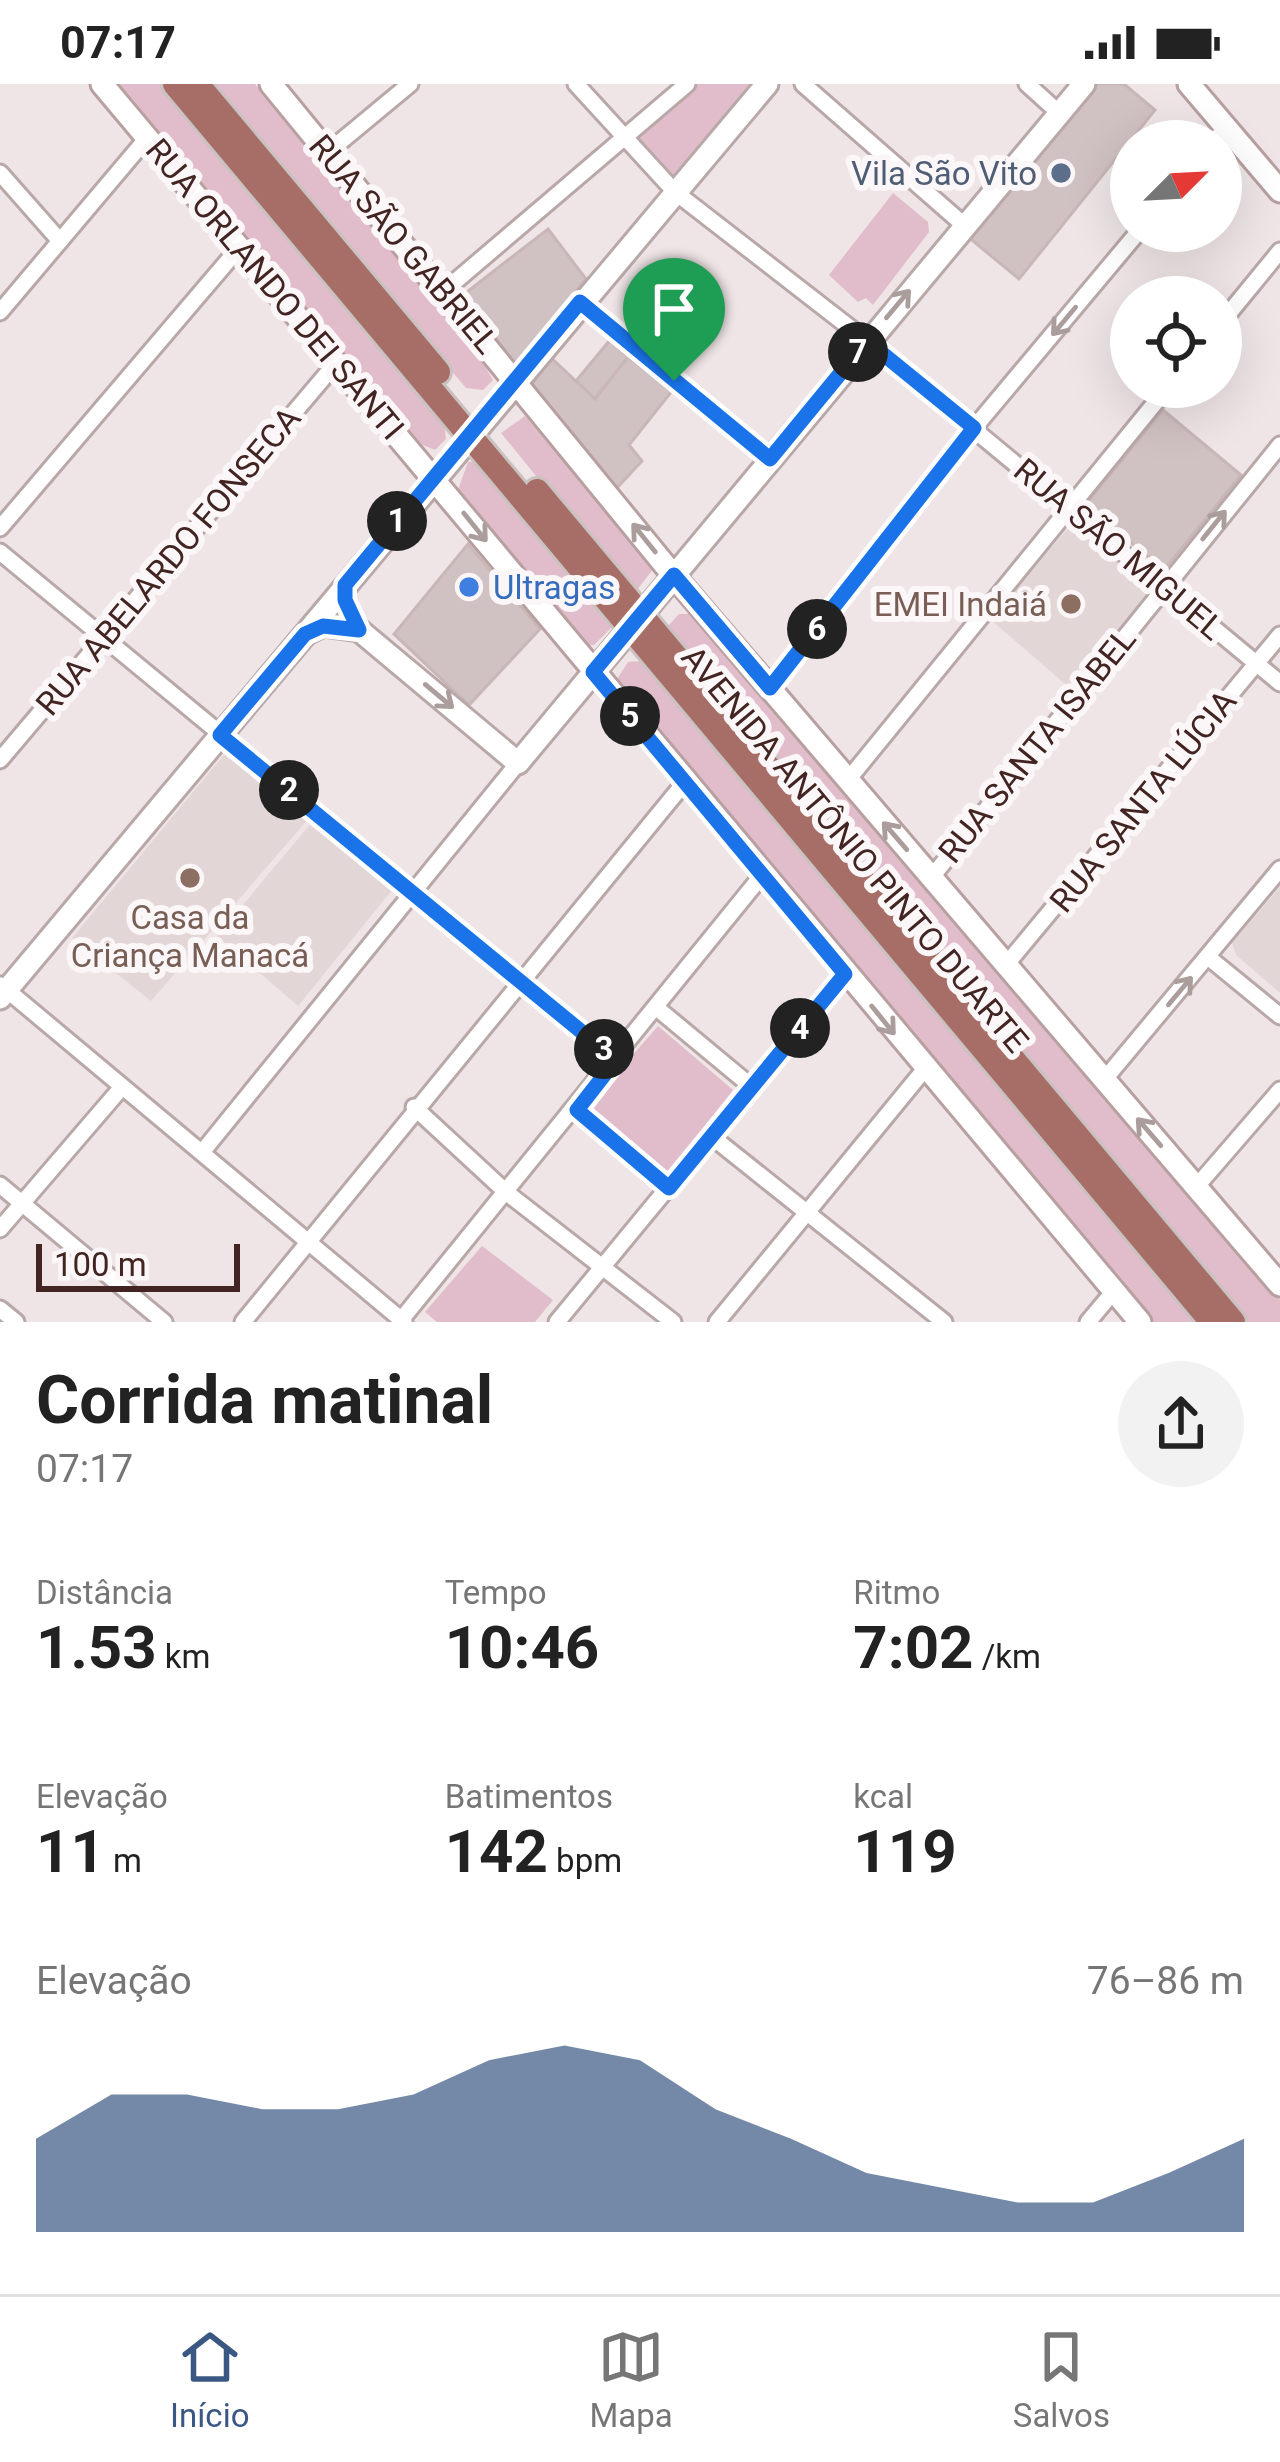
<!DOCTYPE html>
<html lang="pt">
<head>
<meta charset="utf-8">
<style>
  :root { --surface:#fff; --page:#f2f2f2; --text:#222; --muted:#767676; --line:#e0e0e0; --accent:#3a5883 }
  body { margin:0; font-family:Roboto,sans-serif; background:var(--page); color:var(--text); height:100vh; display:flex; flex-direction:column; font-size:45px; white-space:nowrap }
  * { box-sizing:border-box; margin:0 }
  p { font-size:39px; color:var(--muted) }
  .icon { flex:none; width:66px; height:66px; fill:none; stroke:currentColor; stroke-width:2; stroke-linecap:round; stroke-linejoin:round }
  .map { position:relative; height:1238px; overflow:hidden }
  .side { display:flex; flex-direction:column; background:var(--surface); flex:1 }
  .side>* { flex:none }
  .needle { width:78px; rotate:66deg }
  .buttons { position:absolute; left:1110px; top:36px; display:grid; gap:24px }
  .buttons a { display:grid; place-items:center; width:132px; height:132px; border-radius:50%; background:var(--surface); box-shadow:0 12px 48px #0002; font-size:60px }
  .scale { position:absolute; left:36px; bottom:30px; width:204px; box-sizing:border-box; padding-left:12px; border:6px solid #422522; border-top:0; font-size:33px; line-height:42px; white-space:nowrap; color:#422522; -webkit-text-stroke:9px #fbf6f7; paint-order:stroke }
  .pin { position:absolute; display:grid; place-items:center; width:102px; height:102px; color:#fff; margin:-123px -51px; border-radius:50% 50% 50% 0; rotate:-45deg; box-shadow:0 0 12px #0007 }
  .pin .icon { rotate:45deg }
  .km { position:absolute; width:60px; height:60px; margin:-30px; border-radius:50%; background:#222; color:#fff; font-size:33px; line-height:60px; text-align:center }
  .round { display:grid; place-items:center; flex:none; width:126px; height:126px; border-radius:63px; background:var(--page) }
  .headline { display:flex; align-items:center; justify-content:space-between; height:204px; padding:0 36px }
  h1 { font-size:66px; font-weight:700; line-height:90px }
  .figures { display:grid; grid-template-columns:repeat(3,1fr); gap:18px; height:204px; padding:12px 36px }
  .figures div { display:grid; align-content:center }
  .figures b { font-size:60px; font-weight:700 }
  .figures small { font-size:33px; font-weight:400 }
  .figures p { font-size:33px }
  .chart { height:336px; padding:24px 36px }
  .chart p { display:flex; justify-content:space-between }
  .chart svg { width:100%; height:216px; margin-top:12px; fill:var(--accent); opacity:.7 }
  .status { display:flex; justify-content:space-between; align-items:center; height:84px; padding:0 60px; background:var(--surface); direction:ltr }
  .status svg { height:33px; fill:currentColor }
  .menu { display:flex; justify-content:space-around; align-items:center; height:168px; border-top:3px solid var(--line); background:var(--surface); font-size:33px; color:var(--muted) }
  .menu a { display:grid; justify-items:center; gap:6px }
  .menu .on { color:var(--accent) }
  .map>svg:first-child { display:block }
</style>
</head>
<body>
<div class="status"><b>07:17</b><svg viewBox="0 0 49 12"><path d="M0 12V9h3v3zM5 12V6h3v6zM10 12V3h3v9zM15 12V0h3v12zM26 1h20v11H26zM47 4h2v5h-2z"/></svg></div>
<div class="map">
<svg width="1280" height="1238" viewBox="0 0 1280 1238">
  <rect width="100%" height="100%" fill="#efe5e6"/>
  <!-- built -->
  <g fill="#e3d6d7">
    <path d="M1075,436L1151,505L1072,606L990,535Z"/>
    <path d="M227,667L309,734L151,917L72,854Z"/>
    <path d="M312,738L393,805L298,922L217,852Z"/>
    <path d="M1280,803V909L1236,871L1232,859Z"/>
  </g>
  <!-- green -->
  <g fill="#e1bdcb">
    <path d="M115,0H164L443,332L446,355L435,366L418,359Z"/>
    <path d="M207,0H255L489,280L486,284L493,296L483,306L466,304Z"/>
    <path d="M694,0H758L673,97L633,54Z"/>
    <path d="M893,109L928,138L929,148L873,221L866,214L858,218L829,191Z"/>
    <path d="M525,332L654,484L633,511L501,349Z"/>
    <path d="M468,378H478L613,542L594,561H585L457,409Z"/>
    <path d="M679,530H692L1280,1216V1238H1245L949,891C934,852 914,827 878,804L671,559L669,541Z"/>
    <path d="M642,577L1203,1238H1153L615,598L628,578Z"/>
    <path d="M658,942L733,1006L666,1091L589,1021Z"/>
    <path d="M482,1162L553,1216L535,1238H437L425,1228Z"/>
  </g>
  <!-- building -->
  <g fill="#d0c1c2" stroke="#c9b7b8" stroke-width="3">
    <path d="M1092,0H1124L1155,26L1019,195L967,152Z"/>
    <path d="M548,145L586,195L515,280L463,211Z"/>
    <path d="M610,256L628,273L595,315L576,297Z"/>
    <path d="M545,268L595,315L628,273L672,307L629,361L642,377L616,405L522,296Z"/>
    <path d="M1163,326L1241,391L1164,486L1085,421Z"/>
    <path d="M468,460L540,545L469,621L394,550Z"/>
  </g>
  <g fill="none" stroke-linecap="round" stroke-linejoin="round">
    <!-- minor casing -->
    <g stroke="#b8a8a7" stroke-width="21">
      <g id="minor">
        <path d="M576,0L675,108L867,257L1280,599"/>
        <path d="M803,0L965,142"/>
        <path d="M1027,0L1058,28"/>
        <path d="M1215,57L1226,43"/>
        <path d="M328,68L410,0"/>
        <path d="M0,89L60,157"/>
        <path d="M444,207L687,0"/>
        <path d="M580,218L769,375"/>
        <path d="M0,228L147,54"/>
        <path d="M1221,239L1280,167"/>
        <path d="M0,444L238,165"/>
        <path d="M0,468L616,976"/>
        <path d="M770,604L974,344L1139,147"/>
        <path d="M0,676L336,279"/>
        <path d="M847,697L1168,303"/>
        <path d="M931,794L1280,361"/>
        <path d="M1208,873L1280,932"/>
        <path d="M1005,882L1280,551"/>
        <path d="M1,901L404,1238"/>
        <path d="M658,925L752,1003"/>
        <path d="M1104,996L1280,785"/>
        <path d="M414,1023L507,1109L673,1238"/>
        <path d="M577,1026L669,1104"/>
        <path d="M711,1052L944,1238"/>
        <path d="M203,1067L518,679"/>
        <path d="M0,1101L164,1238"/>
        <path d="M1197,1102L1280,1006"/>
        <path d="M0,1145L122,1003"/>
        <path d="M0,1225L16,1238"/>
        <path d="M401,1236L763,790"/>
        <path d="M243,1238L685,698"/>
        <path d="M557,1238L845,889"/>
        <path d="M717,1238L924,986"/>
        <path d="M1088,1238L1114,1207"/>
      </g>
    </g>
    <!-- tertiary casing -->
    <g stroke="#b8a8a7" stroke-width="27">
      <g id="tertiary">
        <path d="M307,549L323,541L359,546L518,679L1084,0"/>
        <path d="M0,914L767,0"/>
      </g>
    </g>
    <!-- secondary casing -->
    <g stroke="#b8a0a0" stroke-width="27">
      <g id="secondary">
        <path d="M102,0L1140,1238"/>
        <path d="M271,0L673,491L1280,1201"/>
        <path d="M1189,0L1280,107"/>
      </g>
    </g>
    <!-- primary casing -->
    <g stroke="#cac2c1" stroke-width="30">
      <g id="primary">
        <path d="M175,0L1212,1238"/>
        <path d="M197,0L438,288"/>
        <path d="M537,407L1233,1238"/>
      </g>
    </g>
    <!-- minor -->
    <use href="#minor" stroke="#fff" stroke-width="15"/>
    <!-- tertiary -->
    <use href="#tertiary" stroke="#fff" stroke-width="21"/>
    <!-- secondary -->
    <use href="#secondary" stroke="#fff" stroke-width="21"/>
    <!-- primary -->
    <use href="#primary" stroke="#a76d67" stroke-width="24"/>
  </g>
  <!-- one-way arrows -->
  <defs><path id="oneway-shaft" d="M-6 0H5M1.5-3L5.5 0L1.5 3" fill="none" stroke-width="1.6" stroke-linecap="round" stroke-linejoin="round" transform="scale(3)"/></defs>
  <g stroke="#aa9d9c">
    <use href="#oneway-shaft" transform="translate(898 220) rotate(-50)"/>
    <use href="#oneway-shaft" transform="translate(1064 237) rotate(130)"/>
    <use href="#oneway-shaft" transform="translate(1214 441) rotate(-51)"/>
    <use href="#oneway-shaft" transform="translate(475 443) rotate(51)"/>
    <use href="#oneway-shaft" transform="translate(644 454) rotate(-129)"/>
    <use href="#oneway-shaft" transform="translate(439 612) rotate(40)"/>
    <use href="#oneway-shaft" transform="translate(895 752) rotate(-131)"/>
    <use href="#oneway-shaft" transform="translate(1180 907) rotate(-50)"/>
    <use href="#oneway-shaft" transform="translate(883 936) rotate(51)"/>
    <use href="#oneway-shaft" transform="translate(1149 1048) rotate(-131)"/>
  </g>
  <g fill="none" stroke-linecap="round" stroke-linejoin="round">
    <!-- route casing -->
    <g stroke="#fff" stroke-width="24">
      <path id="route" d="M580,218L770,375L867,257L974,344L770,604L674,491L593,588L845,890L669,1104L577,1026L616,976L220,651L305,550L323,542L359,546L345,516V501Z"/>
    </g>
    <!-- route -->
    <use href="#route" stroke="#1a73e8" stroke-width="15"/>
  </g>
  <!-- markers -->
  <circle fill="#5c6f8a" stroke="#fbf6f7" stroke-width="4.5" cx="1061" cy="89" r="12"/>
  <circle fill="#3f7fe0" stroke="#fbf6f7" stroke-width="4.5" cx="469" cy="503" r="12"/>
  <g fill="#8d6e63" stroke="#fbf6f7" stroke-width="4.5">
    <circle cx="1071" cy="520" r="12"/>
    <circle cx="190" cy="794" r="12"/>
  </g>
  <g text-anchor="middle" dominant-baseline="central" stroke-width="12" stroke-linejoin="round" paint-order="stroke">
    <!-- service labels -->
    <g font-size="33" fill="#4e5e75" stroke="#fbf6f7" text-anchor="end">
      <text x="1037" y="89">Vila São Vito</text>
    </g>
    <!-- street labels -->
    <g font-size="33" fill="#422522" stroke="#fbf6f7">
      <text transform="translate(404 160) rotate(50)">RUA SÃO GABRIEL</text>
      <text transform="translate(275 205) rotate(50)">RUA ORLANDO DEI SANTI</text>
      <text transform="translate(1119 465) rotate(40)">RUA SÃO MIGUEL</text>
      <text transform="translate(168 477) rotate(-50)">RUA ABELARDO FONSECA</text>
      <text transform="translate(1037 661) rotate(-51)">RUA SANTA ISABEL</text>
      <text transform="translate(1143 717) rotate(-51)">RUA SANTA LÚCIA</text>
      <text transform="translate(855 765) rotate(50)">AVENIDA ANTÔNIO PINTO DUARTE</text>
    </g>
    <!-- shop labels -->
    <g font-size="33" fill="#366cbe" stroke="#fbf6f7" text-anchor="start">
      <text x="493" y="503">Ultragas</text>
    </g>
    <!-- education labels -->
    <g font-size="33" fill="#785e54" stroke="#fbf6f7" text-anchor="end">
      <text x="1047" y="520">EMEI Indaiá</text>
      <text x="190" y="833" text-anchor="middle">Casa da<tspan x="190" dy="38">Criança Manacá</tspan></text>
    </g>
  </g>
</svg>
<div class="buttons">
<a><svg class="needle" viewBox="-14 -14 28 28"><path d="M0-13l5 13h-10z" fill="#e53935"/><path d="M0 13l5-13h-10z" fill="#767676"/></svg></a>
<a><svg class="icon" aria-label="locate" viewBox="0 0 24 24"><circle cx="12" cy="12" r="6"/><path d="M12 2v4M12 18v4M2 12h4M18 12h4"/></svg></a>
</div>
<div class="scale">100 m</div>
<div class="pin" style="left:674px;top:297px;background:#1e9e55"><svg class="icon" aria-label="arrive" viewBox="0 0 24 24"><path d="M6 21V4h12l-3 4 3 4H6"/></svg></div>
<b class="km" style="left:397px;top:437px">1</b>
<b class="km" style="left:289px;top:706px">2</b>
<b class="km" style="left:604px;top:965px">3</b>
<b class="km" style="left:800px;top:944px">4</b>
<b class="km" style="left:630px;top:632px">5</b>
<b class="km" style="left:817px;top:545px">6</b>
<b class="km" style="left:858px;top:268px">7</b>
</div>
<section class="side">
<div class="headline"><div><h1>Corrida matinal</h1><p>07:17</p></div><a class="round"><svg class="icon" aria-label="share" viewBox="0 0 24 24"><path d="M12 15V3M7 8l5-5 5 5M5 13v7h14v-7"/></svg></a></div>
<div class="figures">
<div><p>Distância</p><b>1.53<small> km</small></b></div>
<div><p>Tempo</p><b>10:46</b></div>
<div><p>Ritmo</p><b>7:02<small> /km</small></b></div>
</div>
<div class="figures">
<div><p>Elevação</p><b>11<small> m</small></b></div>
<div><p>Batimentos</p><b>142<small> bpm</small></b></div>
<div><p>kcal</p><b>119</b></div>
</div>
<div class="chart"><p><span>Elevação</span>76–86 m</p>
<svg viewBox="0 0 160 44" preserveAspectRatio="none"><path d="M0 44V25L10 16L20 16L30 19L40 19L50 16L60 9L70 6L80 9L90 19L100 25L110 32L120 35L130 38L140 38L150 32L160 25V44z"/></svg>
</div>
</section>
<nav class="menu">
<a class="on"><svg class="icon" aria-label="home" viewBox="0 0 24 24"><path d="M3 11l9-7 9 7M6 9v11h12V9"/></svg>Início</a>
<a><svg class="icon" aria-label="map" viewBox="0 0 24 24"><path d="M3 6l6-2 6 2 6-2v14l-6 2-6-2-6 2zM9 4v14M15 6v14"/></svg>Mapa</a>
<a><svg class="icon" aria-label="saved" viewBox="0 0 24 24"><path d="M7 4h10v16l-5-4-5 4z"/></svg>Salvos</a>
</nav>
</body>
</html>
